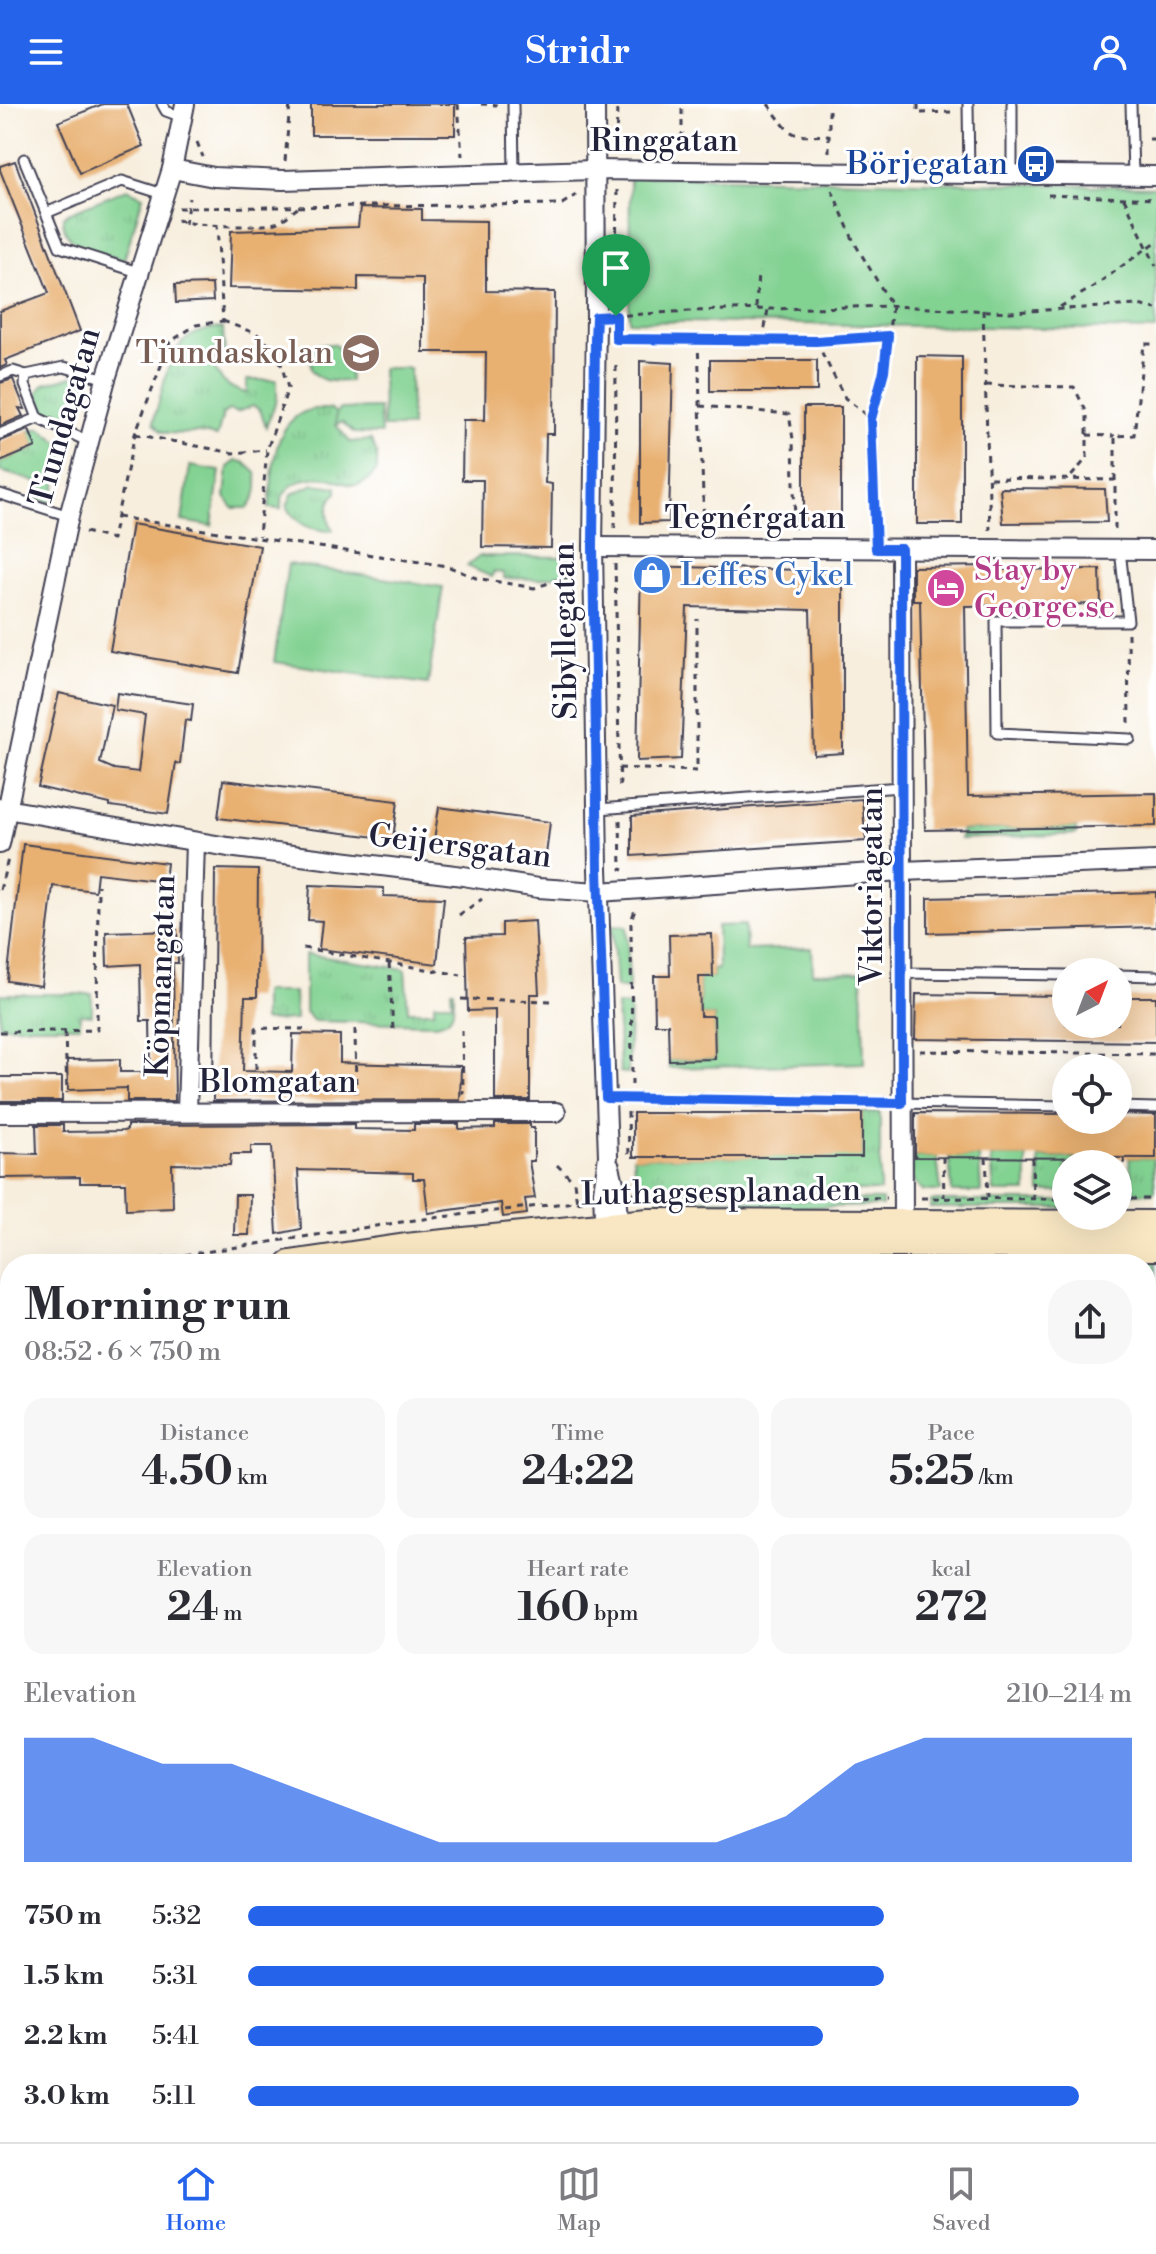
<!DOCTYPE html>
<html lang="en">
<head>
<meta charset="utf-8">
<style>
  :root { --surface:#fff; --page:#f7f7f7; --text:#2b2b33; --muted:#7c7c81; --line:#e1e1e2; --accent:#2563eb }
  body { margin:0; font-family:"Libre Bodoni",serif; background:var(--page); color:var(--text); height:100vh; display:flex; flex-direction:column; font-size:30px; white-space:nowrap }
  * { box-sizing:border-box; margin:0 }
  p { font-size:26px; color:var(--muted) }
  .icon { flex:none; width:44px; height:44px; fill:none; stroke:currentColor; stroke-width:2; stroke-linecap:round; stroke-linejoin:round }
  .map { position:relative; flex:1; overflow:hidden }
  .panel { position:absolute; left:0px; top:1150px; width:1156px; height:888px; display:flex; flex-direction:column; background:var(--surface); border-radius:32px 32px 0 0; box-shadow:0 8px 32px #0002 }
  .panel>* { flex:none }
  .needle { width:52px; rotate:42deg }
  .controls { position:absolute; left:1052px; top:854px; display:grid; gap:16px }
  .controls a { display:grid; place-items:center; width:80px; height:80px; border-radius:50%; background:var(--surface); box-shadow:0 8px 32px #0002; font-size:40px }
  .pin { position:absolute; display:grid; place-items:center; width:68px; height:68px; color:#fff; margin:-82px -34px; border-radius:50% 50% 50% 0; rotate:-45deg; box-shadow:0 0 8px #0007 }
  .pin .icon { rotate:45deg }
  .round { display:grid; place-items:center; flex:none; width:84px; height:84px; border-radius:32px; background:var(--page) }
  .headline { display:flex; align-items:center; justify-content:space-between; height:136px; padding:0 24px }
  h1 { font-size:44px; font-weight:800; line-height:60px }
  .figures { display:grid; grid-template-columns:repeat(3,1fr); gap:12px; height:136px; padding:8px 24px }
  .figures div { display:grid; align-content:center; border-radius:20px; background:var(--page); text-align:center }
  .figures b { font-size:40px; font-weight:800 }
  .figures small { font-size:22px; font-weight:400 }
  .figures p { font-size:22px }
  .chart { height:224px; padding:16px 24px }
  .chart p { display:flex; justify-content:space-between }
  .chart svg { width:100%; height:144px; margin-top:8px; fill:var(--accent); opacity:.7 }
  ul { padding:0 24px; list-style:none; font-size:26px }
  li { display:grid; grid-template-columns:128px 96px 1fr; align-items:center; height:60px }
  li i { height:20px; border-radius:10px; background:var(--accent) }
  header { display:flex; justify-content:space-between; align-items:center; height:104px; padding:0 24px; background:var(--accent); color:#fff; font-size:36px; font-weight:800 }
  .menu { display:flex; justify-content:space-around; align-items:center; height:112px; border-top:2px solid var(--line); background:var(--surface); font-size:22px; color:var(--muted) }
  .menu a { display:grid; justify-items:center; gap:4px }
  .menu .on { color:var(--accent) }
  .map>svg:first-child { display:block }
</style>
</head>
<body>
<header><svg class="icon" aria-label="menu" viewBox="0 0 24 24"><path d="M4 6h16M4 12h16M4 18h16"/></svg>Stridr<svg class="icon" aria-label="person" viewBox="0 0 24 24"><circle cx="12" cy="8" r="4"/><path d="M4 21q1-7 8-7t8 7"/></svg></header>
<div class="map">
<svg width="1156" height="2038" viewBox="0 0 1156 2038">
  <defs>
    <pattern id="grass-tufts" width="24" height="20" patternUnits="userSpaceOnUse" patternTransform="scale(2)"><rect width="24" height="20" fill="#82d292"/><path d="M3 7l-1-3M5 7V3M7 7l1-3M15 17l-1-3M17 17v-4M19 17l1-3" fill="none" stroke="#70b47f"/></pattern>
  </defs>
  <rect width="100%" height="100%" fill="#fff"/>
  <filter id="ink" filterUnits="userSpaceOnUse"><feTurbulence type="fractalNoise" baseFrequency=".0125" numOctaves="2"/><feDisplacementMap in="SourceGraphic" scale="16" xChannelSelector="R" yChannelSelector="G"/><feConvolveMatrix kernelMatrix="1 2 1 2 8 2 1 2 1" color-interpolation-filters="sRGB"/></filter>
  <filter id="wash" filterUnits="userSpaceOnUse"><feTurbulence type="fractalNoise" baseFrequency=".006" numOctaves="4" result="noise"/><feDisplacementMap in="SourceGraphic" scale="32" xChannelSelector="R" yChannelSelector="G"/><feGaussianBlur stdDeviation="1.8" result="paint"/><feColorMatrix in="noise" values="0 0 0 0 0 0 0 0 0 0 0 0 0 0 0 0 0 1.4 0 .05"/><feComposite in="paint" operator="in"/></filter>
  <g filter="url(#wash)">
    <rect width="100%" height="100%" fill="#f7eedd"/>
    <!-- grass -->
    <g fill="url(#grass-tufts)" stroke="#527a66" stroke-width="2">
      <path d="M127,85L143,92L124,156C102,149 62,145 63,114L68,109Z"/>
      <path d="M223,224L225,254L212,255C216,275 228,285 247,289V276H277V295L266,323L260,306L253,302L237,308L229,306L223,310L217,333C195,324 181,334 161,327L154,319L155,311C169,268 167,225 223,224Z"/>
      <path d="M74,272L83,276L88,281L75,323L48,312L37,289L44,280Z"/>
      <path d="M314,305H331L336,309V321L350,338L371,336L377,350V366C371,373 366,380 357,381C347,382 336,375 326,374C305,371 279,382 281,405L269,404C274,367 270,314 314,305Z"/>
      <path d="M40,324L67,344L51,399L36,394L40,379L0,367V358L36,343L29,327Z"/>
      <path d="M314,380L336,383L337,389C326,396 326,415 333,426L330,427C310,426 296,420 287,402L292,390Z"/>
      <path d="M561,447H574L573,468L539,475L504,474V469L493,468L492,473L467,462L480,452L561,453Z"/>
      <path d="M1076,723V730L960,735L961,726Z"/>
      <path d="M612,821L627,822L629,885L616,883Z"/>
      <path d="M305,850L405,865L408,907H434V899H452L451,886H454C454,904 456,918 434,920L314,917L305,908Z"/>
      <path d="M263,888H294L295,916L263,917Z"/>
      <path d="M0,890H92V911L80,910V922H0Z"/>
      <path d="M617,901L630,902L628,969L620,968Z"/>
      <path d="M880,1008V1087L643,1086L635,1079L633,1053L862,1052V1009Z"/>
      <path d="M912,1053H937L941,1087H924L913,1078Z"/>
      <path d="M949,1053H979L981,1088H952Z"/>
      <path d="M991,1053H1027V1088H994Z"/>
      <path d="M1039,1054H1075V1060H1066V1088H1040Z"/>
      <path d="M1129,1054H1153L1155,1086L1153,1089H1134Z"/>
      <path d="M657,1095L882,1096V1102L657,1105Z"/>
      <rect x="931" y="1097" width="135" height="7"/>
      <path d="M10,1430V1549L0,1592V1431Z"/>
    </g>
    <!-- park -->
    <g fill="#82d292" stroke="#527a66" stroke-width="2">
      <path d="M630,72L1156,83V226L629,217Z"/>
      <path d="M334,240L349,256L350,277C334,277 320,280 311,265L310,241Z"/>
      <path d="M382,264H410L411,323H383Z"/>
      <path d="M379,304L381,330L354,329L342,318L336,321V309L340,305Z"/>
      <path d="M236,357L244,358L256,369C259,383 257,394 248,404H233L225,393L228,363Z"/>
      <path d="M190,362L220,367L212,422L182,417Z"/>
      <path d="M288,460L443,483L428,580L274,558Z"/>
      <path d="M745,821L746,846L812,844L813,869L862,868L864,959L669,964V956L715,955L714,912H700L699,873H713V866L718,865L717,822Z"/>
      <path d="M1102,1155L1156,1156V2038H797V2028H1146V1160H1103Z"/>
    </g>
    <g id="blocks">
      <!-- building -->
      <g fill="#e8b071">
        <path d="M103,0H127L144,42L80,69L58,18Z"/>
        <rect x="311" y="0" width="144" height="31"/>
        <path d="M15,57L80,227L5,256L7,261L0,264V207L49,189L0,66V62Z"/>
        <path d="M360,104L422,105V116L486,117V187L555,188L554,330H546L545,379L552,380L551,444L482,443L483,376H462L463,316H485L486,248H423V174L358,173V186L229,184L231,127L358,123Z"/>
        <path d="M212,180L213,197L176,199L175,181Z"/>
        <path d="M917,252L962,253V420H917Z"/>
        <rect x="710" y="256" width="107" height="31"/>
        <path d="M640,257L673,259L669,418L640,419Z"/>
        <path d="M13,275L25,305L19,304L23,312L0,322V279Z"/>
        <rect x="804" y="303" width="37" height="116"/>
        <path d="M29,326L36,343L0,358V337Z"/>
        <path d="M1000,384L1105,385L1107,418L1003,419Z"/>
        <path d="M132,420L260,442L238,569L110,547Z"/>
        <path d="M641,462L843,467V649L814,651L810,506L687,503L681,655L637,657Z"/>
        <path d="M993,462V466L1100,465L1101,500L965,502L968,692L1156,689V722L925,726L920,496H913V463Z"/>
        <path d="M59,589L112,601L100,659L114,665L138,668L145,611L115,606L117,589L193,600L191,617L185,616L180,660L176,659L168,710L110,702V700L38,683Z"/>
        <path d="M223,676L398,697L393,735L218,714Z"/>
        <path d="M862,695L866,737L632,752V712Z"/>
        <path d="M439,703L550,718L546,751L434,736Z"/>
        <path d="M23,740L167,759L165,777L97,769L95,787L53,782L41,882L7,877Z"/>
        <path d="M215,765L258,766L257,893H245L243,967L292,968L293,930L340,931V959L461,962L460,996L213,997Z"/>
        <path d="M310,781L384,784V792L444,794L437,860L319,845L322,817L308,816Z"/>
        <path d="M1156,788V823L928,829V794Z"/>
        <path d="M535,817L539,890H530V996H495V906L468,907L466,833L502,832V819Z"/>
        <path d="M177,826L178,859H173L175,997H127V984L68,986L67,956L120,955V968H151L150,917H141L140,860L107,862L106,828Z"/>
        <path d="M712,830L713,873H699L700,912H714L715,955L669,956L668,920H655L654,872H670L669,831Z"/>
        <path d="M916,890L1066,892V920H1118V893H1156V938L915,935Z"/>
        <rect x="0" y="973" width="62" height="24"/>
        <rect x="633" y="1009" width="229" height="44"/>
        <path d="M915,1009L1066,1010V1016H1118V1010L1156,1011V1054L915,1053Z"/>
        <path d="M354,1020V1025L414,1026V1020H459V1025L495,1024V1020H530V1024H534V1057H529L535,1094L525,1095L527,1110L503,1113L501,1099L428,1109L424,1075H413V1069L298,1066L301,1125L277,1130L272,1042H251V1050H231L230,1061L172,1060L173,1104L126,1106L125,1079H80V1073L0,1074V1049L37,1050L36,1021H63V1028L123,1027L127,1026V1021Z"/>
        <path d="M235,1091H250L249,1131H234Z"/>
      </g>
    </g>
  </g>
  <g filter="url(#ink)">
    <use href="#blocks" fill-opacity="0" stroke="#424153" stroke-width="2"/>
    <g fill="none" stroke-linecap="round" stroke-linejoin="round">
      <!-- service casing -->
      <g stroke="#424153" stroke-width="13">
        <g id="service">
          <path d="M162,0L166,7L182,13"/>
          <path d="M513,0L514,69"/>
          <path d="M968,0L969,70"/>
          <path d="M1131,0L1133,72"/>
          <path d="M24,55L60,143L138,168"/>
          <path d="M1012,70V0"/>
          <path d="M46,109L122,77L163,90"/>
          <path d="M0,272L13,267L26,271"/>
          <path d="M0,330L38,314"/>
          <path d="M89,338L38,314L25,281L26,271L64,263L106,275"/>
          <path d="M0,390L69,412"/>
          <path d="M1120,446L1128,517H996L997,629L1130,635"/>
          <path d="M598,705L901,683"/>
          <path d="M902,869L1066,871"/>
          <path d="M1118,871L1156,872"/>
          <path d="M606,994L1066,1002"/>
          <path d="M1118,1003L1156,1004"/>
          <path d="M1146,1296L1156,1287"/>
          <path d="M0,1899L10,1883"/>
          <path d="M0,1921L10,1929"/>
          <path d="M1146,1929H1156"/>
          <path d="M0,1978L10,1961"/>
          <path d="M132,2028L147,2038"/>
          <path d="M293,2028L303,2038"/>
          <path d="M371,2028L374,2038"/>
          <path d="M497,2028L505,2038"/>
          <path d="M1016,2028L1020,2035L1027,2038"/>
          <path d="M102,2038L114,2028"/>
          <path d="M167,2038L173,2028"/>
          <path d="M304,2038L318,2028"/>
        </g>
      </g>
      <!-- minor casing -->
      <g stroke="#424153" stroke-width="22">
        <g id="minor">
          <path d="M595,0L596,213L593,443L598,765L608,1052L603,1088L606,1160"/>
          <path d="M172,65L214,73L283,76L594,66L1156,72"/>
          <path d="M593,443L1156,446"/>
          <path d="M901,445L903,1119"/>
          <path d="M0,704L228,743L463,772L538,784L599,788L902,767L1156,757"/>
          <path d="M0,740L69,412L106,275L172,65L185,0"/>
          <path d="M187,1008L195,738"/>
          <path d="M0,1009L556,1008"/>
          <path d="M610,1063L616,1087L621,1160"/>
          <path d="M718,2038L726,2028"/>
        </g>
      </g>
      <!-- secondary casing -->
      <g stroke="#424153" stroke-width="30">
        <g id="secondary">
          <path d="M290,1160L406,1143L648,1118L1156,1120"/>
          <path d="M445,1160C527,1146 611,1144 694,1142C848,1137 1002,1142 1156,1143"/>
          <path d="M0,1209L10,1207"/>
          <path d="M0,1243L10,1241"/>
        </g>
      </g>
      <!-- path -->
      <g stroke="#424153" stroke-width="3" stroke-dasharray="6 6" stroke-linecap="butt">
        <path d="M458,0L462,52"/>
        <path d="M481,0L497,1"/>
        <path d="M768,0C793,33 787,33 829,31"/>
        <path d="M918,0V9L954,8"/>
        <path d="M1149,35H1156"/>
        <path d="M197,38L203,53"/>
        <path d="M682,47V0"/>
        <path d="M616,48L617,0"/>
        <path d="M829,48V0"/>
        <path d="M285,57L290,0"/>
        <path d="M832,86L854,138L892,202L884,267L871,315L875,425"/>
        <path d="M1048,91L1156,95"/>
        <path d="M1124,94L1156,162"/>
        <path d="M178,104L562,100L576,91"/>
        <path d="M177,116C192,122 264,125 278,118C285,115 292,108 299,103"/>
        <path d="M185,120L189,94"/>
        <path d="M616,164L617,84"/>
        <path d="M1060,203L1093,183L1156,138"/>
        <path d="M756,204L758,168"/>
        <path d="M983,206L990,426"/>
        <path d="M613,212L689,207L892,202L1010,208L1138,201L1156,205"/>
        <path d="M223,217L257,230L278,249L288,284L267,346L259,432"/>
        <path d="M613,235L816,237L845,294L871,315"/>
        <path d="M698,236L704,424"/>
        <path d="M763,236L768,205"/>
        <path d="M816,237L888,232"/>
        <path d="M986,281L1074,283L1087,309V354L1068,376"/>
        <path d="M700,302L789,310L793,335L795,425"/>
        <path d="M135,330L233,349L266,346"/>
        <path d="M1087,331L1115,332"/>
        <path d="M990,374L1115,376V426"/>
        <path d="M1115,376V332L1134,331L1144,240H1156"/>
        <path d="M117,413L447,462L476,474L534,484L576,470"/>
        <path d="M615,424L616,260"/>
        <path d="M85,428L112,435L135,330L170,238L196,221L223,217L217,122"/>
        <path d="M615,460L620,688"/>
        <path d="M1128,529L1129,621"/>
        <path d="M619,664L697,667V515"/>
        <path d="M620,716L621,765L624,766"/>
        <path d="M0,786L8,755"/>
        <path d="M459,811L482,795"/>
        <path d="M303,844L461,871"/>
        <path d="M389,859L393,925"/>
        <path d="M461,895L552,897"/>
        <path d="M355,925L356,989"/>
        <path d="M462,926L463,990"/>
        <path d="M0,928L97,926L98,781"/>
        <path d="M65,928L67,989"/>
        <path d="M920,947L1156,950"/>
        <path d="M632,981L631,817L635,806"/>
        <path d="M256,989V924L304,925"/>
        <path d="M628,1008L629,1052"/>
        <path d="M943,1053L944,1093"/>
        <path d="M986,1053L988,1093"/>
        <path d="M1032,1054L1033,1094"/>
        <path d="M1079,1054L1080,1060"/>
        <path d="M1124,1054L1127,1095"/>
        <path d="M557,1061L574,1078L577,1098"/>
        <path d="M633,1089L886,1094"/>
        <path d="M921,1094L1058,1095"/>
        <path d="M1118,1095H1156"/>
        <path d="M125,1160L415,1116L584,1097"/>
        <path d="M1146,1170H1156"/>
        <path d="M0,1181L10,1180"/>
        <path d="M0,1285L10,1283"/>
        <path d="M0,1287L10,1317"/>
        <path d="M1146,1356L1156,1348"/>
        <path d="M0,1416L10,1415"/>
        <path d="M0,1458L10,1463"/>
        <path d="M1146,1462H1156"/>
        <path d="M1146,1580H1156"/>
        <path d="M0,1603L10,1608"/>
        <path d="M0,1651L10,1606"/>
        <path d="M1146,1691L1156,1699"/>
        <path d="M1146,1801L1156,1792"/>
        <path d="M1146,1834H1156"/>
        <path d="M1146,1883L1156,1892"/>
        <path d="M3,1992L10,1997"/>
        <path d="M791,2028V2038"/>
      </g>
      <!-- service -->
      <use href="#service" stroke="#fff" stroke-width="9"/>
      <!-- minor -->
      <use href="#minor" stroke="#fff" stroke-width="18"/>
      <!-- secondary -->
      <use href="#secondary" stroke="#f9e7c3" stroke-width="26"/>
    </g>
  </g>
  <g fill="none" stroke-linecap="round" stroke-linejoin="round" filter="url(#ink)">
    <!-- route casing -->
    <g stroke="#fff" stroke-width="16">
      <path id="route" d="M616,212V235L816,237L888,232L884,267L871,315L876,445H901L902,999L606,994L598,765L593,443L595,235L596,213Z"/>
    </g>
    <!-- route -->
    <use href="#route" stroke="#2563eb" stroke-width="10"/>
  </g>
  <!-- icons -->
  <defs>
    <g id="bus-disc" transform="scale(2)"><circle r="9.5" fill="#1a4fb4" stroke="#fff"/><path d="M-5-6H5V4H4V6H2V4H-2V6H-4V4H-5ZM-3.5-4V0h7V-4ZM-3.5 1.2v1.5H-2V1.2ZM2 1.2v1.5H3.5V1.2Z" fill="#fff"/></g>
    <g id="school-disc" transform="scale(2)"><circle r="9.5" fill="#8d6e63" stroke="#fff"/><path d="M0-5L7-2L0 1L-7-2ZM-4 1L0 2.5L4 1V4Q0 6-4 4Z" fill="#fff"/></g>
    <g id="shop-disc" transform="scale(2)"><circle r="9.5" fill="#3f7fe0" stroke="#fff"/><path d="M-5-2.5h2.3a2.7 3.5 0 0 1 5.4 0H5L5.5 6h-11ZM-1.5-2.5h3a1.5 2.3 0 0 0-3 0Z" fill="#fff"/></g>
    <g id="hotel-disc" transform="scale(2)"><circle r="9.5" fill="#d1479c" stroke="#fff"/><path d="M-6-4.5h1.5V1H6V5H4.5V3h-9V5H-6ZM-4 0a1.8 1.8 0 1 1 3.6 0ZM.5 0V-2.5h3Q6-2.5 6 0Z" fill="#fff"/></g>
  </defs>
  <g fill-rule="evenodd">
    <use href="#bus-disc" x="1036" y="60"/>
    <use href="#school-disc" x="361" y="249"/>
    <use href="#shop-disc" x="652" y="471"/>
    <use href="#hotel-disc" x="946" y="484"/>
  </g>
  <g text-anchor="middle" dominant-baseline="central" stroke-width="6" stroke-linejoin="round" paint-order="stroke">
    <!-- street labels -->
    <g font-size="32" fill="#22223b" stroke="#fff">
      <text x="664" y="37">Ringgatan</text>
      <text transform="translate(65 313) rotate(-74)">Tiundagatan</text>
      <text x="755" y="414">Tegnérgatan</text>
      <text transform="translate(565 527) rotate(-91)">Sibyllegatan</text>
      <text transform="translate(460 742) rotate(7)">Geijersgatan</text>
      <text transform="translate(872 782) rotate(-90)">Viktoriagatan</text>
      <text transform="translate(161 872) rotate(-88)">Köpmangatan</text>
      <text x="278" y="978">Blomgatan</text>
      <text transform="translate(721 1088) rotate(-1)">Luthagsesplanaden</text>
    </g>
    <!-- transit labels -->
    <g font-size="32" fill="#164399" stroke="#fff" text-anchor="end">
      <text x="1008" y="60">Börjegatan</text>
    </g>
    <!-- education labels -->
    <g font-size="32" fill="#785e54" stroke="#fff" text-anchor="end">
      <text x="333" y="249">Tiundaskolan</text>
    </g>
    <!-- hotel labels -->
    <g font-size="32" fill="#b23c85" stroke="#fff" text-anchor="start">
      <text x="974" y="466">Stay by<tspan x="974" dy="37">George.se</tspan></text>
    </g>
    <!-- shop labels -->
    <g font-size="32" fill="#366cbe" stroke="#fff" text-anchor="start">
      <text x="680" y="471">Leffes Cykel</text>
    </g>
  </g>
</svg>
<div class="controls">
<a><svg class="needle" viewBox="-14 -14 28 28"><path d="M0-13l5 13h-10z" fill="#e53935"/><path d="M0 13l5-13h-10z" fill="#7c7c81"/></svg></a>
<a><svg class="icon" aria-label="locate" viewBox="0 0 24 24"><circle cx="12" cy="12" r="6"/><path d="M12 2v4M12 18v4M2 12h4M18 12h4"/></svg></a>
<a><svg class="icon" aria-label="layers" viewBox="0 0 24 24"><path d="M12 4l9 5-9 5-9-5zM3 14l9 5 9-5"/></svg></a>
</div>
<div class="pin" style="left:616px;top:212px;background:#1e9e55"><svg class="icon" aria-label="arrive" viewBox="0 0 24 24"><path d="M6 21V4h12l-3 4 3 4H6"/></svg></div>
<section class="panel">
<div class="headline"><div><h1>Morning run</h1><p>08:52 · 6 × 750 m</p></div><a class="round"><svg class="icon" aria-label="share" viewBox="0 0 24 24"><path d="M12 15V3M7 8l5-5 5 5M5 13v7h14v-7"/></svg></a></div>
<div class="figures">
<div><p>Distance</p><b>4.50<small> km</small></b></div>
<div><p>Time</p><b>24:22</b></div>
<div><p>Pace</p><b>5:25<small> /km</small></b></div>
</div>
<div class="figures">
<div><p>Elevation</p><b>24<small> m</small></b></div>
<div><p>Heart rate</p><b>160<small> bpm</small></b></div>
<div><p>kcal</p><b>272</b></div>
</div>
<div class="chart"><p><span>Elevation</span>210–214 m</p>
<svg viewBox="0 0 160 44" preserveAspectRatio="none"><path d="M0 44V6L10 6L20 14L30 14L40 22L50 30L60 38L70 38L80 38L90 38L100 38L110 30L120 14L130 6L140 6L150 6L160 6V44z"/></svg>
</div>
<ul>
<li><b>750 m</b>5:32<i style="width:72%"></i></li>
<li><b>1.5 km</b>5:31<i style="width:72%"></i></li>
<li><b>2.2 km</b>5:41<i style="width:65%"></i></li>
<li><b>3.0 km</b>5:11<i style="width:94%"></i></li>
</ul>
</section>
</div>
<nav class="menu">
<a class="on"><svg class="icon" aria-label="home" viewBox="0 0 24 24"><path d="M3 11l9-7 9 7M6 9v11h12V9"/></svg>Home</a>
<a><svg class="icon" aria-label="map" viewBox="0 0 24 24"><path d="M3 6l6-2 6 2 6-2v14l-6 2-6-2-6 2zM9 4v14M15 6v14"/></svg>Map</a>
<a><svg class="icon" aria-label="saved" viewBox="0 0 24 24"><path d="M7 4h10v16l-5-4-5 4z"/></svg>Saved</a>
</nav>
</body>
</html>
